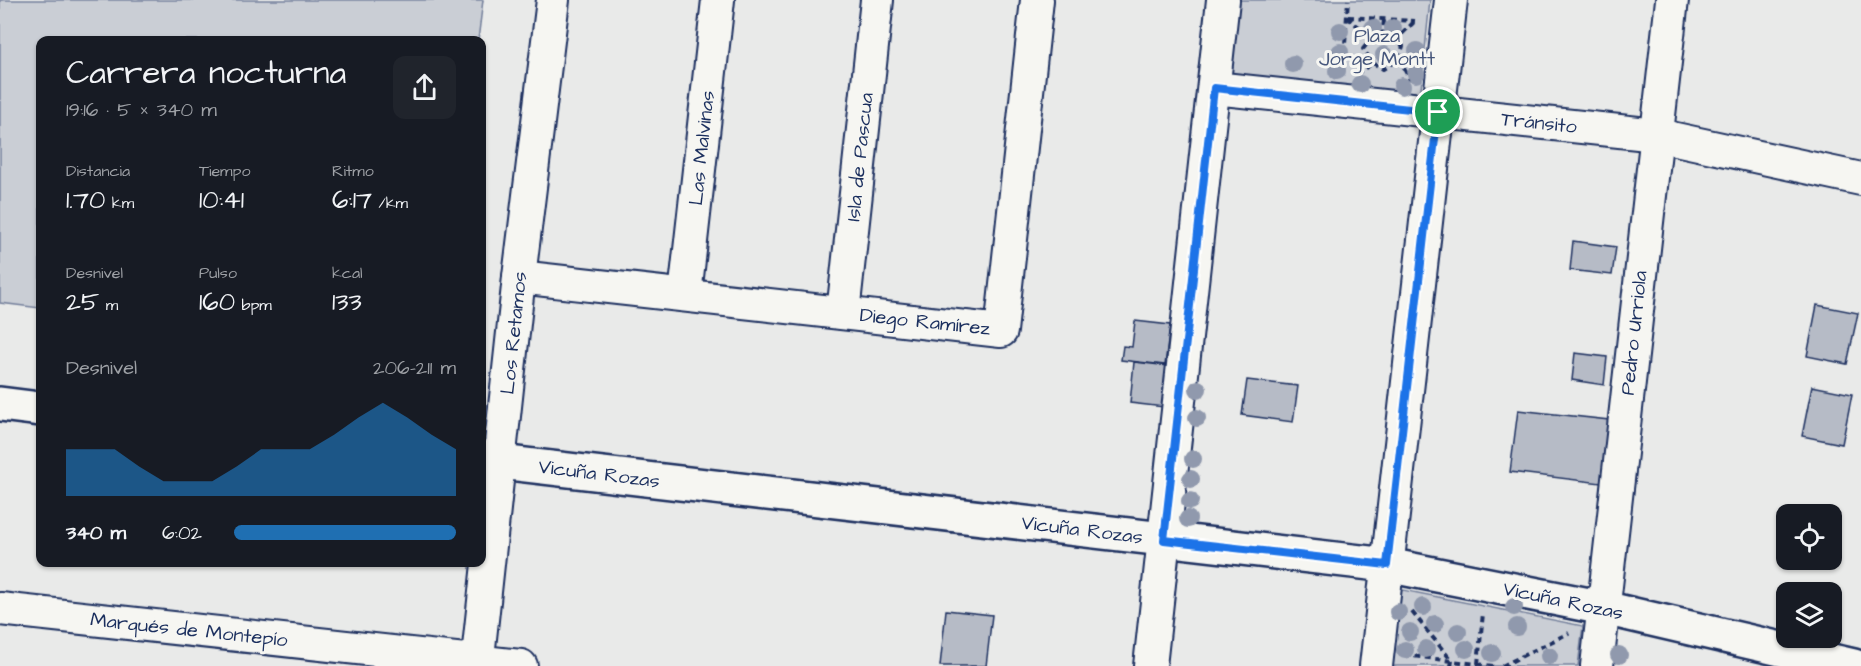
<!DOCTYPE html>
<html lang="es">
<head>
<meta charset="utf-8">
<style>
  :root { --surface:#171b24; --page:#20242c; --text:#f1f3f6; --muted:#9ea1a6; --accent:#1f6fb2 }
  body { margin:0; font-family:"Architects Daughter",sans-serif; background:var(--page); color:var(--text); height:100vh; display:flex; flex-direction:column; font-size:22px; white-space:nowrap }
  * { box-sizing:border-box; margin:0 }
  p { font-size:20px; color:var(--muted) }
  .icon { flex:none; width:33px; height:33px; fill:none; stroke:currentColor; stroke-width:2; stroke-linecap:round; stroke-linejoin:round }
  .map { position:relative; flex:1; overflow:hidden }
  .drawer { position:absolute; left:36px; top:36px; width:450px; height:531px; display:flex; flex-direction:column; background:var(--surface); border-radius:12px; box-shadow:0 2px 4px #0004 }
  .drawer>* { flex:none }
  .fabs { position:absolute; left:1776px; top:504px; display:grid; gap:12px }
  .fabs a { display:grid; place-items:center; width:66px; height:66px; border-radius:12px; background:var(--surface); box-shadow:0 2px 4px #0004; font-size:30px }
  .pin { position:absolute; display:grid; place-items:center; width:51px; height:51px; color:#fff; margin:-26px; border:3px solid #fff; border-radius:50%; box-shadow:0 2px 6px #0007 }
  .round { display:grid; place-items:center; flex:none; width:63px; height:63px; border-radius:12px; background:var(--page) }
  .summary { display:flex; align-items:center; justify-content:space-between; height:102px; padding:0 30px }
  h1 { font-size:33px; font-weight:600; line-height:45px }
  .figures { display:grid; grid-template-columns:repeat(3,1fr); gap:9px; height:102px; padding:6px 30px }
  .figures div { display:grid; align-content:center }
  .figures b { font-size:26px; font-weight:600 }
  .figures small { font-size:16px; font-weight:400 }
  .figures p { font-size:16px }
  .chart { height:168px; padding:12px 30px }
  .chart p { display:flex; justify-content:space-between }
  .chart svg { width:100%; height:108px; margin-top:6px; fill:var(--accent); opacity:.7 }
  ul { padding:0 30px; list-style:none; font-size:20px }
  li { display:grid; grid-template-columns:96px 72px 1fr; align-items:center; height:45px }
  li i { height:15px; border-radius:8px; background:var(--accent) }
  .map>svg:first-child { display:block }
</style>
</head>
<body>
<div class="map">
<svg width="1861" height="666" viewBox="0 0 1861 666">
  <rect width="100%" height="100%" fill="#e9eae9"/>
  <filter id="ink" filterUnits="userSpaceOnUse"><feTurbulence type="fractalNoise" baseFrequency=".0167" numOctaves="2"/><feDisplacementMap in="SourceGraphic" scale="12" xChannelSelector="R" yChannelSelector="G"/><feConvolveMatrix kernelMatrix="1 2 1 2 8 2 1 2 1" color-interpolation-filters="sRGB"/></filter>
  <g filter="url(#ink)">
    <!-- green -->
    <g fill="#caced5" stroke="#727e9a" stroke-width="1.5">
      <path d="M0,0H483L478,40H40V308L0,303Z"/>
      <path d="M1237,0H1430L1420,99L1230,77Z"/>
      <path d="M1393,588L1583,626L1578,666H1384Z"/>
    </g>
    <!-- building -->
    <g fill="#b6bbc6" stroke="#1b2f5e" stroke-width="1.5">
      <path d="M1573,241L1616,247L1612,275L1570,270Z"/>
      <path d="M1817,305L1858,313L1847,364L1807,356Z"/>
      <path d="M1135,321L1170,325L1165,365L1121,360L1123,346L1132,347Z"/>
      <path d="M1575,353L1607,357L1604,385L1572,380Z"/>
      <path d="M1134,362L1169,366L1164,407L1130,403Z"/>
      <path d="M1247,380L1298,386L1293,422L1242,415Z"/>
      <path d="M1812,386L1852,394L1842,444L1802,436Z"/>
      <path d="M1518,410L1609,420L1601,483L1510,472Z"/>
      <path d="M946,610L992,615L986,666H940Z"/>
    </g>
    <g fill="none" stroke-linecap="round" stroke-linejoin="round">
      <!-- street casing -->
      <g stroke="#1b2f5e" stroke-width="36">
        <g id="street">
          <path d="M1214,88L1657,135L1861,179"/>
          <path d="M519,277L1001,331L1037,0"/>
          <path d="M685,295L718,0"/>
          <path d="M843,313L877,0"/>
          <path d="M0,609L521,666"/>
          <path d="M477,666L519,277L553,0"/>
          <path d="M1150,666L1223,0"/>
          <path d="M1376,666L1451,0"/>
          <path d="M1597,666L1672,0"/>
        </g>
      </g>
      <!-- secondary casing -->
      <g stroke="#1b2f5e" stroke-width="38">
        <g id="secondary">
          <path d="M0,404L40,409"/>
          <path d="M482,460L1387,565L1604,608L1854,666"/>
        </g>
      </g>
      <!-- path -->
      <g stroke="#1b2f5e" stroke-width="4" stroke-dasharray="6 4.5" stroke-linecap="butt">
        <path d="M1347,17L1372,38L1363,49L1373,63L1383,69L1399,59L1403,46L1396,40L1415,21"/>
        <path d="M1348,17L1415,21"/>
        <path d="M1382,37L1396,40"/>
        <path d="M1372,38L1382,37L1384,20"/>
        <path d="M1399,59L1410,80"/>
        <path d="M1343,74L1348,0"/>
        <path d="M1356,74L1373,63"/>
        <path d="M1412,612L1452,661L1451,666"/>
        <path d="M1404,655L1493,666"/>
        <path d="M1478,664L1483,613"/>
        <path d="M1502,666L1569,633"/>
      </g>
      <!-- street -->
      <use href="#street" stroke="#f6f6f2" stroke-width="32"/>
      <!-- secondary -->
      <use href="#secondary" stroke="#f6f6f2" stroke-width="33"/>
    </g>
    <!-- trees -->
    <g fill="#9099ad">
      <circle cx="1373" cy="28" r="9"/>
      <circle cx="1393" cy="28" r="9"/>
      <circle cx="1340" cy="31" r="9"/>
      <circle cx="1417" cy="51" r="9"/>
      <circle cx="1340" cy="52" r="9"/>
      <circle cx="1384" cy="55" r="9"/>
      <circle cx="1293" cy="64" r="9"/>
      <circle cx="1337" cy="71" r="9"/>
      <circle cx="1416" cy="74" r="9"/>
      <circle cx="1360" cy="84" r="9"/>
      <circle cx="1402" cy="86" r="9"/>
      <circle cx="1198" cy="389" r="9"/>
      <circle cx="1197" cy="418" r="9"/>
      <circle cx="1193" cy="459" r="9"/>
      <circle cx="1191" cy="479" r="9"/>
      <circle cx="1190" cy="501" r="9"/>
      <circle cx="1188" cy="519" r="9"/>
      <circle cx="1423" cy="607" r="9"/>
      <circle cx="1514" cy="607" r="9"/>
      <circle cx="1398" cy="612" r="9"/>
      <circle cx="1435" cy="624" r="9"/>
      <circle cx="1517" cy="627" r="9"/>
      <circle cx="1410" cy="632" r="9"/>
      <circle cx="1458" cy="632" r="9"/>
      <circle cx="1426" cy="649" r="9"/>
      <circle cx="1466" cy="649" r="9"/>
      <circle cx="1405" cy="650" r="9"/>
      <circle cx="1492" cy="653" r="9"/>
      <circle cx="1619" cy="655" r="9"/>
      <circle cx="1549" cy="656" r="9"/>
    </g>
  </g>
  <g fill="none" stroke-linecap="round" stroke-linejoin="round" filter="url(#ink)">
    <!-- route casing -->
    <g stroke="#fff" stroke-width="12">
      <path id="route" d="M1214,88L1438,112L1387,565L1164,540Z"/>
    </g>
    <!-- route -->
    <use href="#route" stroke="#1a73e8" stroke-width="8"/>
  </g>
  <g text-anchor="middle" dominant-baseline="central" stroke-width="6" stroke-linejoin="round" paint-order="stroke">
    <!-- park labels -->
    <g font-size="20" fill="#47577c" stroke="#f6f6f2">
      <text x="1377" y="36">Plaza<tspan x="1377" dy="23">Jorge Montt</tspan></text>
    </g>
    <!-- street labels -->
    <g font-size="20" fill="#1b2f5e" stroke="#f6f6f2">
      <text transform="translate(1539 123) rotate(6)">Tránsito</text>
      <text transform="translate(702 148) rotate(-84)">Las Malvinas</text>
      <text transform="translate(860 157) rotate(-84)">Isla de Pascua</text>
      <text transform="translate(925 322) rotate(6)">Diego Ramírez</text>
      <text transform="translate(514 333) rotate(-84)">Los Retamos</text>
      <text transform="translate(1634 333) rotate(-84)">Pedro Urriola</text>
      <text transform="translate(599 474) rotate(7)">Vicuña Rozas</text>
      <text transform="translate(1082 530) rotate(7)">Vicuña Rozas</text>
      <text transform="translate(1563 601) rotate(12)">Vicuña Rozas</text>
      <text transform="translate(189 630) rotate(6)">Marqués de Montepío</text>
    </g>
  </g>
</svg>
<div class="fabs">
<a><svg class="icon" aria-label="locate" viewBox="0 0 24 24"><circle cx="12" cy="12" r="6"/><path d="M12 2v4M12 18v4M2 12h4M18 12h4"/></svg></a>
<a><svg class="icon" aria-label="layers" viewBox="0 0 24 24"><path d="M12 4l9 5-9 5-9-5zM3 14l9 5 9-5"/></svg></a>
</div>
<div class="pin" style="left:1438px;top:112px;background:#1e9e55"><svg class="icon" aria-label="arrive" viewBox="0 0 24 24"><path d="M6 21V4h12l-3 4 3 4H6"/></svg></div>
<section class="drawer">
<div class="summary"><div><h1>Carrera nocturna</h1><p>19:16 · 5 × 340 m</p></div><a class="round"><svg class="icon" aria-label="share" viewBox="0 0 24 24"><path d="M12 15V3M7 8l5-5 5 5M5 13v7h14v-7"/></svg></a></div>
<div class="figures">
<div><p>Distancia</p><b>1.70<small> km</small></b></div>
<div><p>Tiempo</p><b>10:41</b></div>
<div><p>Ritmo</p><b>6:17<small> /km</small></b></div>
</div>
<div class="figures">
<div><p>Desnivel</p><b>25<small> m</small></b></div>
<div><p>Pulso</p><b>160<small> bpm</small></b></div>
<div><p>kcal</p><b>133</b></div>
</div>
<div class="chart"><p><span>Desnivel</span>206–211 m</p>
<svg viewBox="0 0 160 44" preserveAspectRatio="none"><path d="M0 44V25L10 25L20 25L30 32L40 38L50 38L60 38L70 32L80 25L90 25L100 25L110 19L120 12L130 6L140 12L150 19L160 25V44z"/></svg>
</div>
<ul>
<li><b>340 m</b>6:02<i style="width:100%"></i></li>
</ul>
</section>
</div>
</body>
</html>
